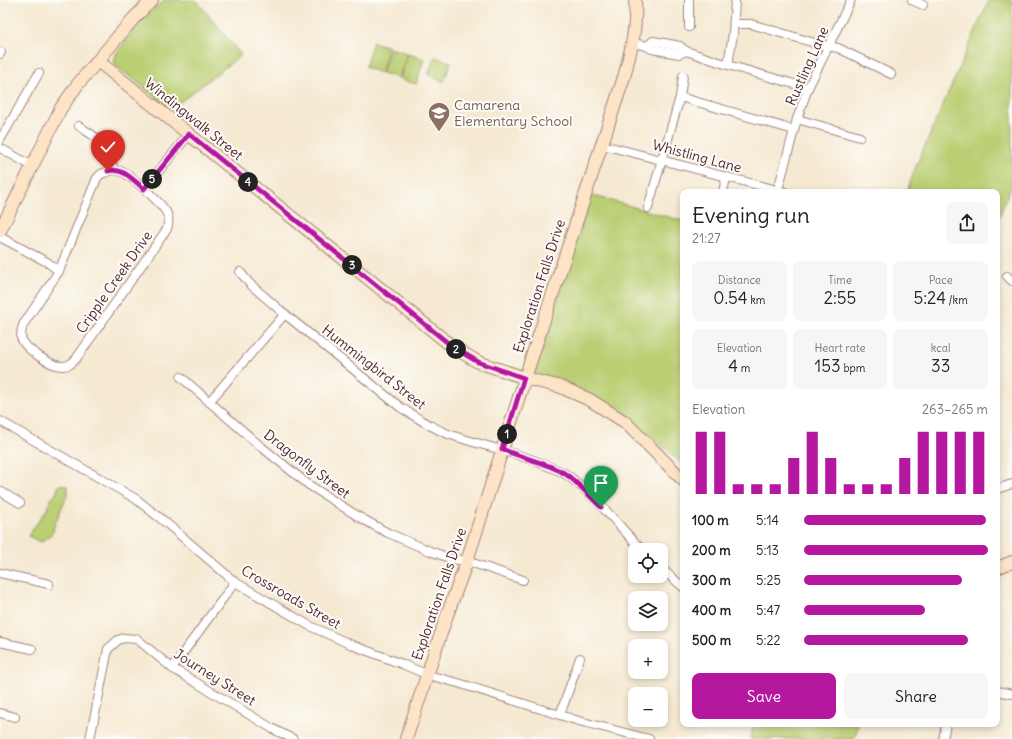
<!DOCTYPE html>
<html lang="en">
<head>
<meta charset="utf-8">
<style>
  :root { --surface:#fff; --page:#f6f6f6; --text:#222; --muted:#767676; --accent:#b5179e }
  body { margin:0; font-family:Delius,sans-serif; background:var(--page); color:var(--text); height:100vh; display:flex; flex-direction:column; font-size:15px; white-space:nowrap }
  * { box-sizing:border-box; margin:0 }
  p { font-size:13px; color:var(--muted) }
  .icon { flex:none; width:22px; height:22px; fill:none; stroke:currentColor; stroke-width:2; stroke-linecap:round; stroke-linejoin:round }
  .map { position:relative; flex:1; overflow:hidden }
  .drawer { position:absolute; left:680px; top:189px; width:320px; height:538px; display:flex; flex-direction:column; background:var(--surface); border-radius:8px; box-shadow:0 2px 6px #0003 }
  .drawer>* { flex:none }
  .buttons { position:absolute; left:628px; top:543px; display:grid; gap:8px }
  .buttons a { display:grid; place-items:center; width:40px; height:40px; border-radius:8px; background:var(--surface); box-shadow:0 2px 6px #0003; font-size:20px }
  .pin { position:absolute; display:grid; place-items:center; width:34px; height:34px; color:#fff; margin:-41px -17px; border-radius:50% 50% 50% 0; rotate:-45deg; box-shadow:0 0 4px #0007 }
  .pin .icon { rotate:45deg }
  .km { position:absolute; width:20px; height:20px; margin:-10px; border-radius:50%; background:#222; color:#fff; font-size:11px; line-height:20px; text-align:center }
  .round { display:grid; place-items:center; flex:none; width:42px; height:42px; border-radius:8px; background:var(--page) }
  .overview { display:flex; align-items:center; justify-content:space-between; height:68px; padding:0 12px }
  h1 { font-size:22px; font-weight:600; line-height:30px }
  .stats { display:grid; grid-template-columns:repeat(3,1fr); gap:6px; height:68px; padding:4px 12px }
  .stats div { display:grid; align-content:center; border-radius:8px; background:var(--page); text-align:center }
  .stats b { font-size:17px; font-weight:600 }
  .stats small { font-size:11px; font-weight:400 }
  .stats p { font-size:11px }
  .chart { height:112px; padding:8px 12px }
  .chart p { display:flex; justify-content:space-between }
  .chart svg { width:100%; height:72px; margin-top:4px; stroke:var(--accent); stroke-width:6 }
  .button { display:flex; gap:8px; margin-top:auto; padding:8px 12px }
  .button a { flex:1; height:46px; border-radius:8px; background:var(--accent); color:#fff; font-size:16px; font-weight:600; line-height:46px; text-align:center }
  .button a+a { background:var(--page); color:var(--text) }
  ul { padding:0 12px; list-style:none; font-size:13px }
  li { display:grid; grid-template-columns:64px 48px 1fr; align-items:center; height:30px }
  li i { height:10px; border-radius:5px; background:var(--accent) }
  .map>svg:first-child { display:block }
</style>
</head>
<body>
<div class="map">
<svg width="1012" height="739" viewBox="0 0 1012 739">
  <rect width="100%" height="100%" fill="#fdfcf7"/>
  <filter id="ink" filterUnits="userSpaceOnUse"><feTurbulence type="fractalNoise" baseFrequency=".025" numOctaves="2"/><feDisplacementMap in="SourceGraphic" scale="8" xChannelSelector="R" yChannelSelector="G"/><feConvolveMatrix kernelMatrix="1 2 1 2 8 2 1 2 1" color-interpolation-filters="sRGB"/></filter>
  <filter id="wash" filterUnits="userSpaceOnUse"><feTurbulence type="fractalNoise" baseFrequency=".012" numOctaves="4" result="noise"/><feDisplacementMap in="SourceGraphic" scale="16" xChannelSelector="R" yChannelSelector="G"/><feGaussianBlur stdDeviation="0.9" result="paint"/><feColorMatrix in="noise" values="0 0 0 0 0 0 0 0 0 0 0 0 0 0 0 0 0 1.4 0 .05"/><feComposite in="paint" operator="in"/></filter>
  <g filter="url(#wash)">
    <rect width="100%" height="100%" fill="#f5e9d2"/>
    <!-- green -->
    <g fill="#bace72" stroke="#82764e">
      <path d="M165,0H196L241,55L171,109L116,66L114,59L117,52L142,20Z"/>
      <path d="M989,0H1012V184L997,222V192H907L914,171Z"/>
      <path d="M373,42L389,47L381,73L365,67Z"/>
      <path d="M391,48L407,53L399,78L382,73Z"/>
      <path d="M408,54L424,59L416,84L400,79Z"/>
      <path d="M435,57L451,62L444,82L428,75Z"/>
      <path d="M591,195L683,221V464L622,414L534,375Z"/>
      <path d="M62,484L68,487V493L54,526C54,535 47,537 41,542L28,536L47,509L51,499L56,494L58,487Z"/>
      <path d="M754,724H859L854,739H750Z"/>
    </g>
  </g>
  <g filter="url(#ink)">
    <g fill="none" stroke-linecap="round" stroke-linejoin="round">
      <!-- street casing -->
      <g stroke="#a0847e" stroke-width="10">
        <g id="street">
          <path d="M689,0V27"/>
          <path d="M912,0L923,5"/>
          <path d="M734,24H751L818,44L838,48L891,74"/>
          <path d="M633,43L647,46L652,49L679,54L686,51"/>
          <path d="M647,46L653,41L680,46L686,51L728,65L808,88"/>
          <path d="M0,54L1,52"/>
          <path d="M728,65L733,34L735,0"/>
          <path d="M680,97L794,130"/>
          <path d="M797,119L860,137"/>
          <path d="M79,126C99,140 111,143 113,170"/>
          <path d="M0,140L39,73"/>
          <path d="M603,145L785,192"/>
          <path d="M0,148L32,166"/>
          <path d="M113,170C117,170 121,171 125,173C134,179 163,204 167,214C170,219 168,224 167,229L76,359C72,363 69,366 63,366C52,367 23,348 21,337C21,333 22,328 23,325L59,271L97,178L101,174Z"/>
          <path d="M144,189L189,134"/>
          <path d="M778,190L797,119L808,88L851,0"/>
          <path d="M723,192L726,178"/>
          <path d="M648,208L680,97L683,76"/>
          <path d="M0,237L47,262L59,271"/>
          <path d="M240,272L250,284L281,311L400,407C416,417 433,429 451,435C480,445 510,451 538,462C547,466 556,469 564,473C591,491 619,526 642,550"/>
          <path d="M1007,276L1012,281"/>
          <path d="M181,377L259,445L309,485L359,517L388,533L430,551L452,559L467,561L523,580"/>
          <path d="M209,402L285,314"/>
          <path d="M0,421L136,499L165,522L235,582L310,626L352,645L402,664L428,675L458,683L579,721L649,739"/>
          <path d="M997,489L1012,484"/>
          <path d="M0,491L20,503"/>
          <path d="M661,568L683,587"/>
          <path d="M0,573L49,584"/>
          <path d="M0,642L32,649"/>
          <path d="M172,668L235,582"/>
          <path d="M997,691L1012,694"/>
          <path d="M0,713L15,717"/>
          <path d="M560,715L580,658"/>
          <path d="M90,739L108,649L118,640L124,638L137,639L172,668L273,729L293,739"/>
          <path d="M943,739L946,724"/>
        </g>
      </g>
      <!-- secondary casing -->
      <g stroke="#a0847e" stroke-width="14">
        <g id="secondary">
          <path d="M98,61L453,347L478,362L525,378L561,387L590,400L625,422L683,480"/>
          <path d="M0,231L61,108L78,84L133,19L152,0"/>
          <path d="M997,568L1012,562"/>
          <path d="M406,739L446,618L467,561L525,378L624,77C631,51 637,27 635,0"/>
        </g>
      </g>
      <!-- street -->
      <use href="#street" stroke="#fff" stroke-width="8"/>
      <!-- secondary -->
      <use href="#secondary" stroke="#fee4c6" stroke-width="12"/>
    </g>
  </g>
  <g fill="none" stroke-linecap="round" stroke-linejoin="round" filter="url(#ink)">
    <!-- route casing -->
    <g stroke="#fff" stroke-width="8">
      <path id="route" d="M108,171C123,167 133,180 144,189L189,134L453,347L478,362L524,378L502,449C522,458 545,462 564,473C578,482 589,496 601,507"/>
    </g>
    <!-- route -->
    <use href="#route" stroke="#b5179e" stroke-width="5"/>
  </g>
  <!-- icons -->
  <defs>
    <g id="school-pin" transform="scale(1.15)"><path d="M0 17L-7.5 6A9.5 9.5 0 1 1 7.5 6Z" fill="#8d6e63" stroke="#fdfcf7"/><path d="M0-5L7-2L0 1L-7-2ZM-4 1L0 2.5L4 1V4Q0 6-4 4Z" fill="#fff"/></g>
  </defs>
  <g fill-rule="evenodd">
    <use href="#school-pin" x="439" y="113"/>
  </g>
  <g text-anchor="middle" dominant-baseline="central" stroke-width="4" stroke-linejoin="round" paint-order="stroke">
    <!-- street labels -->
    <g font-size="14" fill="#4a1f2b" stroke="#fdfcf7">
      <text transform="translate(807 66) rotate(-66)">Rustling Lane</text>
      <text transform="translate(194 119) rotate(39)">Windingwalk Street</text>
      <text transform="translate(697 156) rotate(15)">Whistling Lane</text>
      <text transform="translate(114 282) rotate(-55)">Cripple Creek Drive</text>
      <text transform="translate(539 286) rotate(-72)">Exploration Falls Drive</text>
      <text transform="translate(374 367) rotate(38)">Hummingbird Street</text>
      <text transform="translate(307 464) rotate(37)">Dragonfly Street</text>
      <text transform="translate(439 594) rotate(-71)">Exploration Falls Drive</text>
      <text transform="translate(291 597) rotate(30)">Crossroads Street</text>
      <text transform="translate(215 677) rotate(32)">Journey Street</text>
    </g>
    <!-- education labels -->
    <g font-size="14" fill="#785e54" stroke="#fdfcf7" text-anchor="start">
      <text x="454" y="105">Camarena<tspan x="454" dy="16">Elementary School</tspan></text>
    </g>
  </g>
</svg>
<div class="buttons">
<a><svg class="icon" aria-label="locate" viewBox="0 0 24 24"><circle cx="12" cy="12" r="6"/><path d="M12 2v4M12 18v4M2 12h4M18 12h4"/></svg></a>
<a><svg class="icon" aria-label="layers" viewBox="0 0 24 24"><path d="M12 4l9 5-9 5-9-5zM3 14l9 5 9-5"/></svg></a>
<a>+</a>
<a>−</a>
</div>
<div class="pin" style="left:601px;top:507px;background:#1e9e55"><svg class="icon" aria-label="arrive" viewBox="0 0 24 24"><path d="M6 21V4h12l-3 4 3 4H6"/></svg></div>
<div class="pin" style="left:108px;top:171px;background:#d93025"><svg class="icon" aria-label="check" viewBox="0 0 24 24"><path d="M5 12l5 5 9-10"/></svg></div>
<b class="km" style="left:507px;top:434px">1</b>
<b class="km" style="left:456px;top:349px">2</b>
<b class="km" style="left:352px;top:265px">3</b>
<b class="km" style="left:248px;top:182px">4</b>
<b class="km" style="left:152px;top:179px">5</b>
<section class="drawer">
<div class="overview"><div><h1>Evening run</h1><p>21:27</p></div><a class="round"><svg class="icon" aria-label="share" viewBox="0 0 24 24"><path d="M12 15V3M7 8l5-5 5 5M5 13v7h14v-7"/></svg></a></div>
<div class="stats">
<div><p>Distance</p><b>0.54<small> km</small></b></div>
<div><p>Time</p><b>2:55</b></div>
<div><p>Pace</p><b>5:24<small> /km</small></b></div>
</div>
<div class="stats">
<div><p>Elevation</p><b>4<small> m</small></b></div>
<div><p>Heart rate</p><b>153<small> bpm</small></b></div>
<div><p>kcal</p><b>33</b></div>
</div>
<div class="chart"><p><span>Elevation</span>263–265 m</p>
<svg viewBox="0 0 160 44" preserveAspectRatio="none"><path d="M5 44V6M15 44V6M25 44V38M35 44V38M45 44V38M55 44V22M65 44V6M75 44V22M85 44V38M95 44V38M105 44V38M115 44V22M125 44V6M135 44V6M145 44V6M155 44V6"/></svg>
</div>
<ul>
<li><b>100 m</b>5:14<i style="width:99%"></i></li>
<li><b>200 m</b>5:13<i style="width:100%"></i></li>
<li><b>300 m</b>5:25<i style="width:86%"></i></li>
<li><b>400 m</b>5:47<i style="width:66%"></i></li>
<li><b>500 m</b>5:22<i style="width:89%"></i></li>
</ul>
<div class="button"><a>Save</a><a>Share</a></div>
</section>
</div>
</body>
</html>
